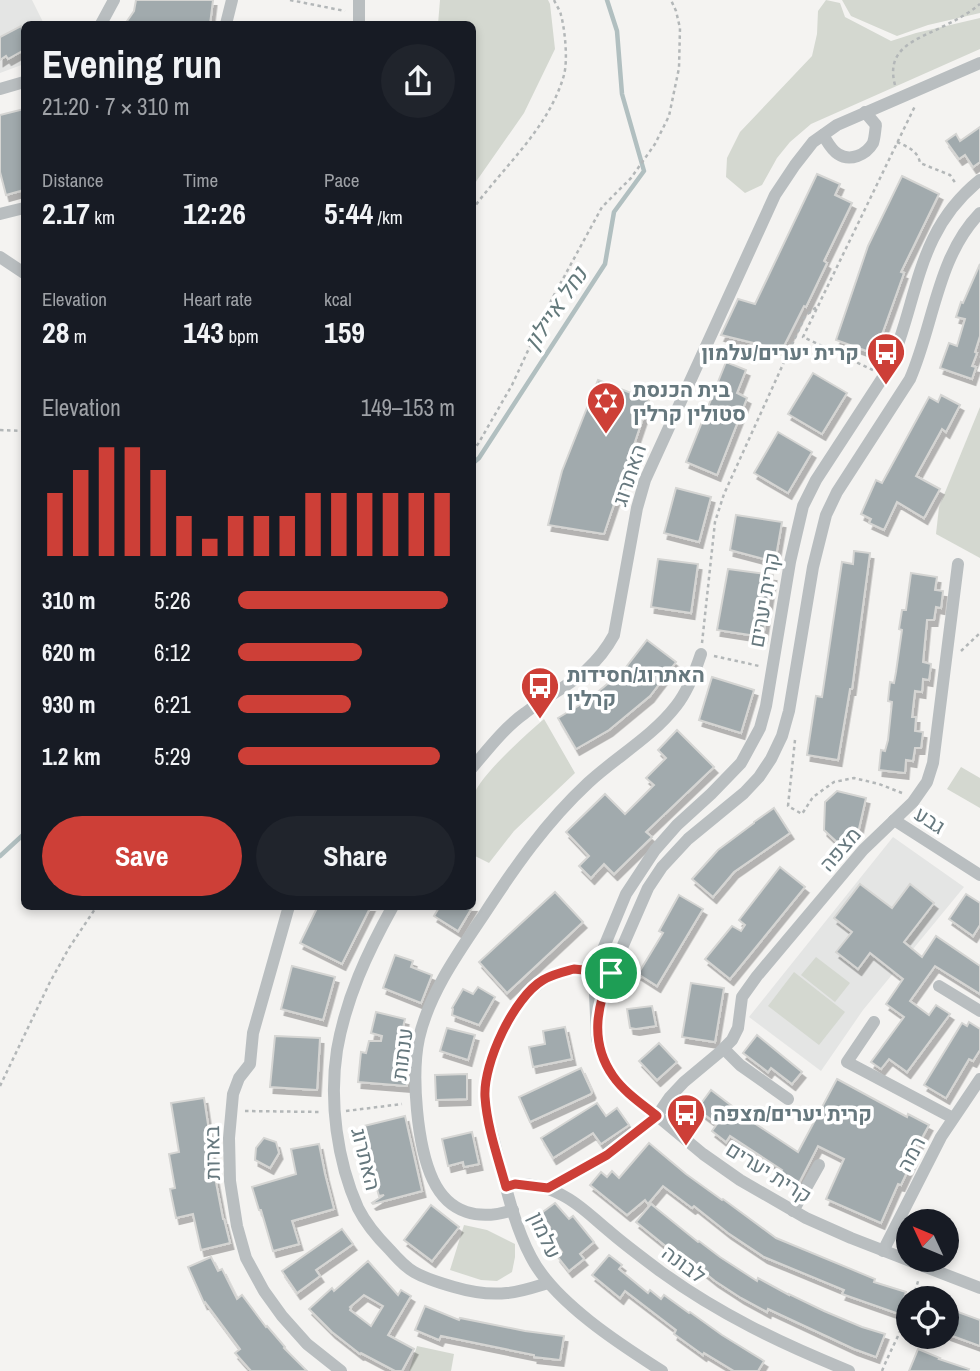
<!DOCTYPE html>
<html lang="en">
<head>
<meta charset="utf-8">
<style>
  :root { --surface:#171b24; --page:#20242c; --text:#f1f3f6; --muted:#9ea1a6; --accent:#cd3f37 }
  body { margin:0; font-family:"Archivo Narrow",Heebo,sans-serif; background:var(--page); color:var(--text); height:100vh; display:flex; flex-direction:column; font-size:26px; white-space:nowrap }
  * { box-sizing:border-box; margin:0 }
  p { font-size:23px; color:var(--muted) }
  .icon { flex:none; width:38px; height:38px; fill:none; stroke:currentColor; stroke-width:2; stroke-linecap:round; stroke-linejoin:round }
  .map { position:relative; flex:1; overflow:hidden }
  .drawer { position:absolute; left:21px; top:21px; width:455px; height:889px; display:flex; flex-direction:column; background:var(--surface); border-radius:10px; box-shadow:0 4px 10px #0003 }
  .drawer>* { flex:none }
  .needle { width:46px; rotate:314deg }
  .fabs { position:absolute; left:896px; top:1209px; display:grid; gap:14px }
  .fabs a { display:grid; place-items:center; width:63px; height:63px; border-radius:50%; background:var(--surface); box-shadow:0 4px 10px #0003; font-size:35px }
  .pin { position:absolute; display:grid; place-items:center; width:60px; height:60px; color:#fff; margin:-30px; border:4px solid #fff; border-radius:50%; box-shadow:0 2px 7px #0007 }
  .round { display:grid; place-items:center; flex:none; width:74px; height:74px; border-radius:37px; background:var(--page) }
  .headline { display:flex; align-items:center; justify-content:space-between; height:119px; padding:0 21px }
  h1 { font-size:38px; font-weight:700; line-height:52px }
  .metrics { display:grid; grid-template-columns:repeat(3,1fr); gap:10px; height:119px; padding:7px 21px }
  .metrics div { display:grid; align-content:center }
  .metrics b { font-size:30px; font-weight:700 }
  .metrics small { font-size:19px; font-weight:400 }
  .metrics p { font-size:19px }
  .chart { height:196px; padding:14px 21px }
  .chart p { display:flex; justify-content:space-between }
  .chart svg { width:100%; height:126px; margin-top:7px; stroke:var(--accent); stroke-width:6 }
  .primary-button { display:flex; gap:14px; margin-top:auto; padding:14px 21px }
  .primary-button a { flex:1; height:80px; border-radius:42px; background:var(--accent); color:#fff; font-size:28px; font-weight:700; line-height:80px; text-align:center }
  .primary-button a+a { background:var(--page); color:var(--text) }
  ul { padding:0 21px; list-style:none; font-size:23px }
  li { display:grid; grid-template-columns:112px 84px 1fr; align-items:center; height:52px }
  li i { height:18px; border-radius:9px; background:var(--accent) }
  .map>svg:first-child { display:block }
</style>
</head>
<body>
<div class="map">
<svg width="980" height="1371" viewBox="0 0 980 1371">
  <defs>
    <filter id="shadow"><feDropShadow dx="3.5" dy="6" stdDeviation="0" flood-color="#0004"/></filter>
  </defs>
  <rect width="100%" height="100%" fill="#f4f3f1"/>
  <!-- built -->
  <g fill="#e4e5e4">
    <path d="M0,0H32L44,24H24V64L0,73Z"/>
    <path d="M893,837L964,887L863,1010L821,1071L749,1017Z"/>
  </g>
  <!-- green -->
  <g fill="#d4d8d0">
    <path d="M440,0H548L550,4L555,49L524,113L473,186L472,24H438Z"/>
    <path d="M826,0L840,3L845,17L891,41L916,33L980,18V49L811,124L790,142L777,158L762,185L745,193L726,177L727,158L740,132L812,56L817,34L818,11Z"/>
    <path d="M842,0H980V13L928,25L897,36L851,16Z"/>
    <path d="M980,407V558L936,534L939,507Z"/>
    <path d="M544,719L575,773L514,831L489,863L473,855C472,837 470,818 472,800C476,778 527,734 544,719Z"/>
    <path d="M961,767L980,778V808L947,789Z"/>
    <path d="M816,957L850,983L835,1002L801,975Z"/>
    <path d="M794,972L845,1012L819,1045L768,1006Z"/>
    <path d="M464,1225L487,1230L515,1244V1257L512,1272L497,1281L481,1280L450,1270Z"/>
    <path d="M417,1346L454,1354L451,1371H409Z"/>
  </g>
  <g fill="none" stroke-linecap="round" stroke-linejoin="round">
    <!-- stream -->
    <g stroke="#b1bfc0" stroke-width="4.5">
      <path d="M472,464L479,458L605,264L614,212L644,171L622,94L617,31L607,0"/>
      <path d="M0,856L24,834"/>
    </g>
  </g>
  <!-- building -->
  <g fill="#a1aaad" stroke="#d5d5d3" stroke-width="2" fill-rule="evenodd" filter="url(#shadow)">
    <path d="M136,0H213L210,24H125L134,11Z"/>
    <path d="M21,26L24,32V50L8,59L6,56L0,60V37Z"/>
    <path d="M24,109V190L6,195L0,172V115Z"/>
    <path d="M980,127V162L973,167L965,155L959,159L946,141L956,134L960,141Z"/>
    <path d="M817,174L840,184L835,195L852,203L824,261L827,263L806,307L804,306L782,350L721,335L738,299L755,304Z"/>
    <path d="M902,176L939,194L901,272L904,273L875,354L836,340L868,246Z"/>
    <path d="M980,264V336L975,352L977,353L972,366L976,367L972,379L940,368L949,343L957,346L965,319L956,317L961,302L963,303Z"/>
    <path d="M726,362L746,370L737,393L747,398L717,475L686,462Z"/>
    <path d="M813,373L847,393L822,434L788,414Z"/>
    <path d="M598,380L649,400L604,534L548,525L562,471Z"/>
    <path d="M941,395L960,405L946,432L942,429L916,476L940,489L924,518L897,502L884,530L869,523L871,519L861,514L876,480L882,483L929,397L938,402Z"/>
    <path d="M778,432L812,452L788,493L754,473Z"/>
    <path d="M676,488L711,497L699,542L664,533Z"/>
    <path d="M736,515L782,522L775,562L730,550Z"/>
    <path d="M854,551L870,553L852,689H850L838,760L807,755L816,696L822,697L842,562L853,564Z"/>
    <path d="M658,559L698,564L691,613L651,607Z"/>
    <path d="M728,569L773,575L763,637L717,630Z"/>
    <path d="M911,573L937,577L935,590L943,591L941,608L936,607L934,620H927L923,662L931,664L929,680L923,679L922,692L915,691L912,717H916L915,731L923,732L921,748H915L913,761L906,760L905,773L879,770L881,750L885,751L888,740L892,702L888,701L890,682L894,683L896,672L902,630L899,629L902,610H906Z"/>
    <path d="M647,640L676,662L650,696L609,730L576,749L558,718L588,700L623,671Z"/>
    <path d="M712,677L754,690L741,733L699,720Z"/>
    <path d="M677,730L714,767L646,832L652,837L614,874L604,864L591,878L579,866L589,856L566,832L605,794L625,814L654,785L646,778L666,758L658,750Z"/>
    <path d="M837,791L866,798L858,833L839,844L824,830L825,802Z"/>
    <path d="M774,808L790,833L734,872L713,897L692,879L718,850L754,823V822Z"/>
    <path d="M780,867L805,887L730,979L705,959L732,926L741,931L745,925L739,920Z"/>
    <path d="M860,884L892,908L910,884L934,903L904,942L922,957L936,936L980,966V994L935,966L910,1001L929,1015L936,1005L950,1014L907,1072L889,1059L881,1069L871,1062L904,1017L886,1004L903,979L870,953L858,969L836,952L852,932L834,918Z"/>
    <path d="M555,892L583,922L507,993L479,962Z"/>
    <path d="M966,894L980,903V925L973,936L949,919Z"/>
    <path d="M679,895L703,909L657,986L638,974L663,933L659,931Z"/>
    <path d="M318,906H371L342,964L300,943Z"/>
    <path d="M440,906H473L458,931L434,916Z"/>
    <path d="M395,955L413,961L411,967L432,975L421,1003L383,988Z"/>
    <path d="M292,966L335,977L323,1020L281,1009Z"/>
    <path d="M691,983L724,988L715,1042L682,1037Z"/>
    <path d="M478,987L495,997L479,1025L452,1015L453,1009L452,1008L463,989L473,994Z"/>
    <path d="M652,1006L656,1026L636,1029L630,1028L627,1009Z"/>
    <path d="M376,1012L405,1019L396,1056L408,1057L407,1086L358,1082L361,1052L366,1053L369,1041H381L382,1036L371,1033Z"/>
    <path d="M969,1022L980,1029V1050L973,1061L969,1059L946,1098L924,1085L962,1023L967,1026Z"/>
    <path d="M565,1027L572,1059L533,1067L529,1047L545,1044L543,1031Z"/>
    <path d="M447,1028L475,1035L468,1060L440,1051Z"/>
    <path d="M757,1035L802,1072L792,1084L771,1068L768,1072L743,1053Z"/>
    <path d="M275,1036L320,1038L317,1090L270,1087Z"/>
    <path d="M659,1043L677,1062L657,1080L639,1061Z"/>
    <path d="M581,1068L592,1092L591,1094L530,1122L519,1097Z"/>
    <path d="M467,1074V1099L436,1100L435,1075Z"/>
    <path d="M837,1079L907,1117L908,1114L929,1125L911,1158L913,1159L901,1185L898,1184L881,1223L826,1199L844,1159L818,1146L798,1185L779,1175L782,1170L730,1136L726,1142L712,1131L717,1124L697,1109L711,1090L745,1116V1117L798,1152Z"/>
    <path d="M204,1098L209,1131L208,1132L215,1172H214L223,1219H224L230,1243L201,1250L193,1214L176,1218L170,1189L175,1188L169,1154L179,1152L171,1103Z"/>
    <path d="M597,1103L606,1116L617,1108L629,1125L601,1144L593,1133L553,1158L541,1138Z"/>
    <path d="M405,1116L422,1191L373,1204L372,1203L384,1195L379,1196L372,1171H375L364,1126Z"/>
    <path d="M472,1132L479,1164L464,1167L463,1162L448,1166L442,1139Z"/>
    <path d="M264,1138L276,1142L279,1153L270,1168L255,1160L256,1148Z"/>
    <path d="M649,1143L686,1174L722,1200L723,1199L776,1238L875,1279L874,1282L906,1292L899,1314L842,1294L844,1290L764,1257L728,1233L694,1206L692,1208L663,1186L648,1204L645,1200L627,1215L590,1185L601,1172L607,1177L612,1171L619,1178Z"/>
    <path d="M319,1144L325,1174L334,1209L292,1221L299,1244L273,1251L261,1210H259L252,1187L296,1174L291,1149Z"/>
    <path d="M555,1203L569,1219L573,1216L594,1242L580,1254L584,1259L569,1271L557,1256L562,1252L546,1230L550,1227L540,1214Z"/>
    <path d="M651,1204L698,1242L699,1241L720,1257L757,1281L758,1278L789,1295V1294L824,1311L862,1327L885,1334L876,1357L854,1349L768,1309L767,1312L741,1298L715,1281L670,1245L668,1248L636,1222Z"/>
    <path d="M431,1205L459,1227L432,1261L404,1240Z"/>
    <path d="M342,1229L353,1244L316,1270L320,1276L297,1293L282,1271Z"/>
    <path d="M609,1255L622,1265L619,1269L648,1293L650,1290L661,1299L664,1295L689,1313L690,1312L722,1335L764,1361L758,1371H734L704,1353L703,1355L674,1334L676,1330L625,1291L620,1298L592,1275Z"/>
    <path d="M211,1257L218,1271L222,1269L237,1299L242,1295L266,1327L267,1326L285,1347L284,1348L307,1371H251L235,1353L240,1349L205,1302L204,1303L188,1267Z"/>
    <path d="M368,1261L398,1295L401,1290L411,1296L388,1335L414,1349L402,1371H395L361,1353L360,1354L332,1332L309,1309L332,1288L334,1291ZM364,1295L383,1306L371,1326L350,1310L351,1308L350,1307Z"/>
    <path d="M425,1306L459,1320L460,1318L525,1331L564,1336L560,1360L534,1357V1355L441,1336L439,1340L415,1330Z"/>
    <path d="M947,1308L980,1320V1346L947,1334Z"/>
    <path d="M918,1349L940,1358L939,1359L969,1369L968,1371H909Z"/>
  </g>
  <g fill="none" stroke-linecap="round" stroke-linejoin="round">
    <!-- path -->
    <g stroke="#b3b7b8" stroke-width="2.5" stroke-dasharray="3.5 3.5" stroke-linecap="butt">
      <path d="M290,0L345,11"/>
      <path d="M895,85C885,48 916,40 942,27C956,20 968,14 980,4"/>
      <path d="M897,142C908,147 918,151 920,163L950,175L956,184"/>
      <path d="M472,210C504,166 549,128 564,75C568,60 565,30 561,15C560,10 556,5 554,0"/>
      <path d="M873,370L803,337L915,106"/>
      <path d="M0,430L24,431"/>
      <path d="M472,451L478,444L512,385L552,299L602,207L631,178L655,144L669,116L679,68L680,28L676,11L671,0"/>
      <path d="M702,643L715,522L724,494L805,316L819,305"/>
      <path d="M961,651L980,633"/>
      <path d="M714,656L759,666"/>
      <path d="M795,740L788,806L802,814L813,797L834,782L854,778L879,784L902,793"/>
      <path d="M0,1086L50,982L69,948L97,906"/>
      <path d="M245,1111L322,1112"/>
      <path d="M346,1111L402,1104"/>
      <path d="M563,1180L607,1155L648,1124"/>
      <path d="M913,1298L919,1278"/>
      <path d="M882,1371C890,1351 901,1332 908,1312"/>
    </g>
    <!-- minor -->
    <g stroke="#b9bec0" stroke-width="12">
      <path d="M359,0V24"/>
      <path d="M101,24L114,0"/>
      <path d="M226,24L232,0"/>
      <path d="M0,89L24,82"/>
      <path d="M823,135C827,141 831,150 838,154C850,162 866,155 873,143C875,137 875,131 876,125L865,112"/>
      <path d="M980,180C915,232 919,299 889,368L816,480L803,506L790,562L766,706L760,728L741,763L711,794L677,825L655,850L626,894L594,971L597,1039L602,1055L613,1076L626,1090L703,1154L740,1180L806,1218L851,1238L980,1288"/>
      <path d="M0,214L24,208"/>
      <path d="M0,257L24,273"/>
      <path d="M472,768C488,749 505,727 525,713C561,686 591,677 614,635L637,508L645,480L775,195L795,165L813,142L837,125L980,63"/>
      <path d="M894,820L980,875"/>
      <path d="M289,906L253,1033L250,1064L239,1078L233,1094L229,1138L230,1181L237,1226L246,1258L264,1291L282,1316L307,1344L341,1371"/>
      <path d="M393,906C367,953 346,998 337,1050C329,1101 337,1161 358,1208C366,1224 378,1238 390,1250C397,1258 405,1267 414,1272C426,1279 440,1283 454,1287C471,1292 489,1295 507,1293C521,1292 535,1287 548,1283"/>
      <path d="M600,972C586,970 572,968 558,973C517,988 486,1052 485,1094C484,1109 490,1126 494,1141C504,1179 513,1223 531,1257C554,1302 621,1345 662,1371"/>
      <path d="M939,986L980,1011"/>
      <path d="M599,1010L607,982L648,888L662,867L688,839L744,793L759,777L771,759L782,736L789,711L813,567L826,515L837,492L910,379C934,324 937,257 980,213"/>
      <path d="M874,1022L847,1062L953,1118"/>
      <path d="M724,1049L740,1065L788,1099"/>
      <path d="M657,1116L670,1097L684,1082L720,1052L732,1040L738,1028L742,997L757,976L863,850L913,802L927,782L933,763L958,564"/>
      <path d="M506,1187C524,1181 545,1186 562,1195C580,1204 594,1219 609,1231C625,1245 643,1258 660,1271C719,1314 782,1344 849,1371"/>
      <path d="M513,1210C479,1221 449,1214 433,1180C417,1146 411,1075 419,1038C429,994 458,953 483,916C514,868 546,822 588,783C616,757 652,737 676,706C688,691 695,672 701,654"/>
      <path d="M793,1211L819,1165"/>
      <path d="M883,1251L941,1137L980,1079"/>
    </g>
  </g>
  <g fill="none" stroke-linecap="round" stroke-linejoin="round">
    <!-- route casing -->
    <g stroke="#fff" stroke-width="14">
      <path id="route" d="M574,969L611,973C596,1008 590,1043 613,1076C624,1092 642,1104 657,1116L607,1155L548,1188L515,1184L506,1187C498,1158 487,1127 485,1097C483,1063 514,997 543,980C553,974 563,972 574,969Z"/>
    </g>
    <!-- route -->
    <use href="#route" stroke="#cd3f37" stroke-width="9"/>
  </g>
  <!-- icons -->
  <defs>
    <g id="bus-pin" transform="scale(2.0125)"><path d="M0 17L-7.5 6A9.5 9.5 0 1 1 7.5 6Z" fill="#cd3f37" stroke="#fff"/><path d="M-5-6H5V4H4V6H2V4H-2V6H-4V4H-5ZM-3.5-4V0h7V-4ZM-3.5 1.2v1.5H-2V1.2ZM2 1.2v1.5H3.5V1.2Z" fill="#fff"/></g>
    <g id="synagogue-pin" transform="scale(2.0125)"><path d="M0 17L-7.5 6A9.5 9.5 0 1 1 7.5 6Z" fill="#cd3f37" stroke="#fff"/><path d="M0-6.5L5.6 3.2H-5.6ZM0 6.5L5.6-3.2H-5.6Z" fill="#fff"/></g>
  </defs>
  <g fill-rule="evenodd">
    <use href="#bus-pin" x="886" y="352"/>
    <use href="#synagogue-pin" x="606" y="401"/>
    <use href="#bus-pin" x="540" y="686"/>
    <use href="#bus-pin" x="686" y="1113"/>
  </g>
  <g text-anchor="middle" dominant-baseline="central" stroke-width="7" stroke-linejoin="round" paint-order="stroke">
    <!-- poi labels -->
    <g font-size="21" font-weight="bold" fill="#66787e" stroke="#fff" text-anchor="start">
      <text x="859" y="352" text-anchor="end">קרית יערים/עלמון</text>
      <text x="633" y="389">בית הכנסת<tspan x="633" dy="24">סטולין קרלין</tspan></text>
      <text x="567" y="674">האתרוג/חסידות<tspan x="567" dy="24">קרלין</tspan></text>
      <text x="713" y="1113">קרית יערים/מצפה</text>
    </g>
    <!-- street labels -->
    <g font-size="21" fill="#66787e" stroke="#fff">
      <text transform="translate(629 475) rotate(-71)">האתרוג</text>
      <text transform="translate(764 600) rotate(-80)">קרית יערים</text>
      <text transform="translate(930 820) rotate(33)">גבע</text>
      <text transform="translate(840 849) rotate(-49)">מצפה</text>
      <text transform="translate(402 1054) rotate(-83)">ענתות</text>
      <text transform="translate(212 1153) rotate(-91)">בארות</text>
      <text transform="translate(911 1154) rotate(-63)">רמה</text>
      <text transform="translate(366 1159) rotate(76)">האתרוג</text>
      <text transform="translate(769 1172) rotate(32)">קרית יערים</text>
      <text transform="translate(545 1235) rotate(65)">עלמון</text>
      <text transform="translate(684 1264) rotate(36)">לבונה</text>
    </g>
    <!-- water labels -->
    <g font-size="23" font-style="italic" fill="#63797b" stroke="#fff">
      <text transform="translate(555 308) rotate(-56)">נחל איילון</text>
    </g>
  </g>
</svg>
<div class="fabs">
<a><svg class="needle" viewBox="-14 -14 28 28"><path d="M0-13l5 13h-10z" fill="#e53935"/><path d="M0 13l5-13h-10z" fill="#9ea1a6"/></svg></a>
<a><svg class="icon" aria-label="locate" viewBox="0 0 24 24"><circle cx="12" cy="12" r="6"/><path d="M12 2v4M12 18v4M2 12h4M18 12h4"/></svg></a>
</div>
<div class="pin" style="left:611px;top:973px;background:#1e9e55"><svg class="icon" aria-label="arrive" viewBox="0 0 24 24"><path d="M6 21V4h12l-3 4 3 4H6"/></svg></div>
<section class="drawer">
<div class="headline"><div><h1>Evening run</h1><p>21:20 · 7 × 310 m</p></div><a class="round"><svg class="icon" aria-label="share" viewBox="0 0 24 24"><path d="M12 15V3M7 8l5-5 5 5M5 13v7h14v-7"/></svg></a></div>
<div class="metrics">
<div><p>Distance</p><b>2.17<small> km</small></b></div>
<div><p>Time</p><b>12:26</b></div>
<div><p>Pace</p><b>5:44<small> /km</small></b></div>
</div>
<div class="metrics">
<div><p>Elevation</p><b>28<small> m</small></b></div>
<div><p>Heart rate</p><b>143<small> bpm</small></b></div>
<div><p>kcal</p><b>159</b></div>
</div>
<div class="chart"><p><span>Elevation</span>149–153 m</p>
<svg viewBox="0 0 160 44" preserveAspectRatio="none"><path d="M5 44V22M15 44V14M25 44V6M35 44V6M45 44V14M55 44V30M65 44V38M75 44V30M85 44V30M95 44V30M105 44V22M115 44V22M125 44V22M135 44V22M145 44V22M155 44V22"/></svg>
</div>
<ul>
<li><b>310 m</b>5:26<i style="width:97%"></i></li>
<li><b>620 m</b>6:12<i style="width:57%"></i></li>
<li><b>930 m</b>6:21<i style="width:52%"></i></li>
<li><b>1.2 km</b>5:29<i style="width:93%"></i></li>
</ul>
<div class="primary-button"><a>Save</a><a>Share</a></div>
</section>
</div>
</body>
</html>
